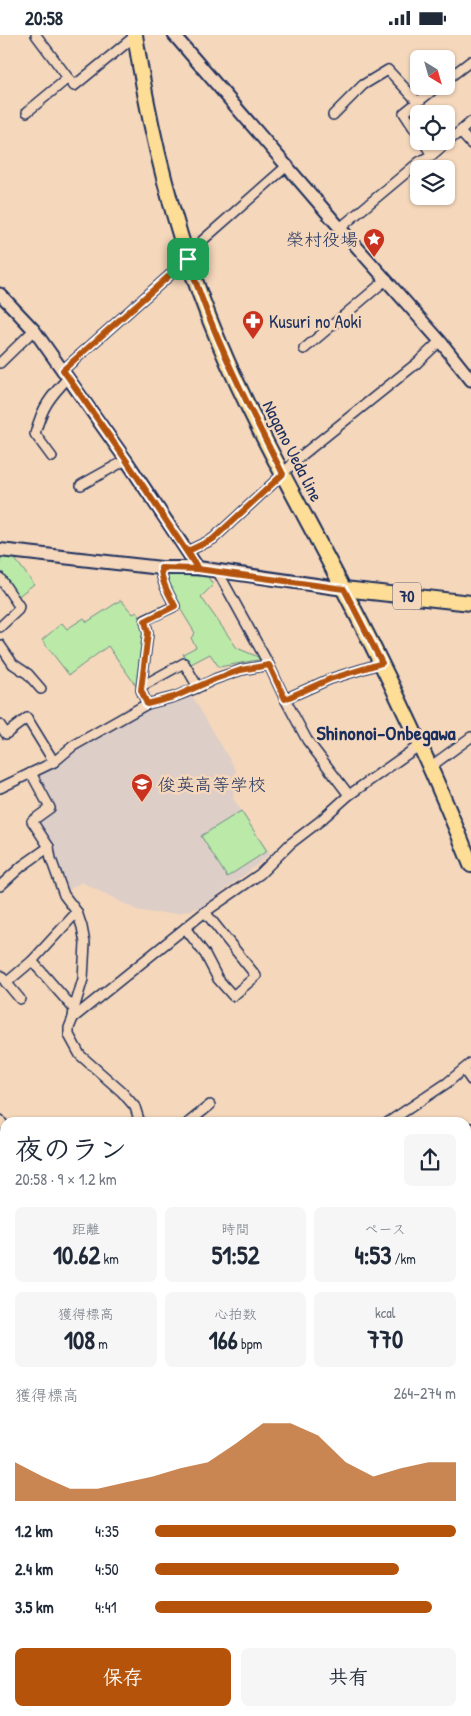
<!DOCTYPE html>
<html lang="ja">
<head>
<meta charset="utf-8">
<style>
  :root { --surface:#fff; --page:#f6f6f7; --text:#1f2937; --muted:#747a83; --accent:#b45309 }
  body { margin:0; font-family:"Patrick Hand","Klee One",sans-serif; background:var(--page); color:var(--text); height:100vh; display:flex; flex-direction:column; font-size:19px; white-space:nowrap }
  * { box-sizing:border-box; margin:0 }
  p { font-size:16px; color:var(--muted) }
  .icon { flex:none; width:28px; height:28px; fill:none; stroke:currentColor; stroke-width:2; stroke-linecap:round; stroke-linejoin:round }
  .map { position:relative; flex:1; overflow:hidden }
  .sheet { position:absolute; left:0px; top:1082px; width:471px; height:599px; display:flex; flex-direction:column; background:var(--surface); border-radius:15px 15px 0 0; box-shadow:0 1px 4px #0004 }
  .sheet>* { flex:none }
  .needle { width:32px; rotate:143deg }
  .buttons { position:absolute; left:410px; top:15px; display:grid; gap:10px }
  .buttons a { display:grid; place-items:center; width:45px; height:45px; border-radius:8px; background:var(--surface); box-shadow:0 1px 4px #0004; font-size:25px }
  .pin { position:absolute; display:grid; place-items:center; width:42px; height:42px; color:#fff; margin:-21px; border-radius:10px; box-shadow:0 2px 8px #0006 }
  .round { display:grid; place-items:center; flex:none; width:52px; height:52px; border-radius:8px; background:var(--page) }
  .head { display:flex; align-items:center; justify-content:space-between; height:85px; padding:0 15px }
  h1 { font-size:28px; font-weight:700; line-height:38px }
  .stats { display:grid; grid-template-columns:repeat(3,1fr); gap:8px; height:85px; padding:5px 15px }
  .stats div { display:grid; align-content:center; border-radius:8px; background:var(--page); text-align:center }
  .stats b { font-size:25px; font-weight:700 }
  .stats small { font-size:14px; font-weight:400 }
  .stats p { font-size:14px }
  .chart { height:140px; padding:10px 15px }
  .chart p { display:flex; justify-content:space-between }
  .chart svg { width:100%; height:90px; margin-top:5px; fill:var(--accent); opacity:.7 }
  .primary-button { display:flex; gap:10px; margin-top:auto; padding:10px 15px }
  .primary-button a { flex:1; height:58px; border-radius:8px; background:var(--accent); color:#fff; font-size:20px; font-weight:700; line-height:58px; text-align:center }
  .primary-button a+a { background:var(--page); color:var(--text) }
  ul { padding:0 15px; list-style:none; font-size:16px }
  li { display:grid; grid-template-columns:80px 60px 1fr; align-items:center; height:38px }
  li i { height:12px; border-radius:6px; background:var(--accent) }
  .status { display:flex; justify-content:space-between; align-items:center; height:35px; padding:0 25px; background:var(--surface); direction:ltr }
  .status svg { height:14px; fill:currentColor }
  .map>svg:first-child { display:block }
</style>
</head>
<body>
<div class="status"><b>20:58</b><svg viewBox="0 0 49 12"><path d="M0 12V9h3v3zM5 12V6h3v6zM10 12V3h3v9zM15 12V0h3v12zM26 1h20v11H26zM47 4h2v5h-2z"/></svg></div>
<div class="map">
<svg width="471" height="1681" viewBox="0 0 471 1681">
  <rect width="100%" height="100%" fill="#f5d7bb"/>
  <filter id="ink" filterUnits="userSpaceOnUse"><feTurbulence type="fractalNoise" baseFrequency=".02" numOctaves="2"/><feDisplacementMap in="SourceGraphic" scale="10" xChannelSelector="R" yChannelSelector="G"/><feConvolveMatrix kernelMatrix="1 2 1 2 8 2 1 2 1" color-interpolation-filters="sRGB"/></filter>
  <g filter="url(#ink)">
    <!-- built -->
    <g fill="#decec8">
      <path d="M191,659L236,735L233,763L270,819L248,837L202,872L179,878H153L137,875L81,847L66,857L32,786L52,773L31,741L95,702L146,675Z"/>
      <path d="M0,1561L5,1563V1676H177L181,1681H0Z"/>
    </g>
    <!-- green -->
    <g fill="#bae9a8" stroke="#6a8c83">
      <path d="M0,519L12,520L34,549L16,563L0,539Z"/>
      <path d="M164,539L208,542L213,550L201,562L237,613L263,624L219,632L210,619L189,630L183,619L196,612L191,603L195,598L178,570Z"/>
      <path d="M121,565L133,579L137,577L143,586L146,599L139,655L108,611L69,640L42,605L62,588L67,594L84,583L87,587Z"/>
      <path d="M241,776L267,816L227,842L201,801Z"/>
    </g>
    <g fill="none" stroke-linecap="round" stroke-linejoin="round">
      <!-- stream -->
      <g stroke="#5f95b3" stroke-width="2.5">
        <path d="M0,1094L5,1100"/>
        <path d="M0,1550L5,1552"/>
      </g>
      <!-- minor casing -->
      <g stroke="#1b2f5e" stroke-width="12">
        <g id="minor">
          <path d="M36,0L74,51L135,1"/>
          <path d="M446,45L471,26"/>
          <path d="M27,77L68,43"/>
          <path d="M333,80L363,50L388,35L418,67"/>
          <path d="M460,97L471,109"/>
          <path d="M419,101L404,78L438,51"/>
          <path d="M423,106L432,120"/>
          <path d="M340,193L419,127L432,120L471,87"/>
          <path d="M304,314L387,244"/>
          <path d="M0,328L34,295"/>
          <path d="M63,335L188,224L196,216L203,205L288,130"/>
          <path d="M52,422L35,399C42,372 50,362 68,343"/>
          <path d="M81,450L126,425"/>
          <path d="M188,516L213,504L283,439L296,425L417,328L440,306"/>
          <path d="M218,537L269,630L285,664L307,705L349,760"/>
          <path d="M0,543L19,571L18,575L0,592"/>
          <path d="M0,610L13,629L28,639L41,654"/>
          <path d="M142,651L184,628L195,647"/>
          <path d="M285,664L330,644L382,628"/>
          <path d="M147,669L141,655L148,598L145,585L175,571C169,559 161,547 161,533"/>
          <path d="M0,690L6,699L27,683L54,727"/>
          <path d="M430,732L471,702"/>
          <path d="M31,738L50,773L32,786L49,812L51,824L64,860L77,877L82,892L85,908L83,944L74,974L73,983L69,993V1000L80,1020L122,1057L135,1072L140,1088"/>
          <path d="M0,753L54,727L73,711L147,669L174,662L197,653L215,644L241,635L269,630"/>
          <path d="M0,851L22,831L49,812"/>
          <path d="M185,893L205,919L218,944L233,961L256,941L205,877"/>
          <path d="M0,940L20,964"/>
          <path d="M6,948L32,926"/>
          <path d="M74,974L32,926L77,877"/>
          <path d="M73,983L205,877L260,839L290,809L320,786L349,760L420,710"/>
          <path d="M464,1035L471,1045"/>
          <path d="M0,1085L5,1092"/>
          <path d="M188,1088L210,1070"/>
          <path d="M387,1088L447,1048L471,1028"/>
          <path d="M466,1096L471,1093"/>
          <path d="M0,1141L5,1138"/>
          <path d="M0,1316L5,1323"/>
          <path d="M0,1388L5,1385"/>
          <path d="M466,1404L471,1401"/>
          <path d="M0,1407L5,1415"/>
          <path d="M466,1434H471"/>
          <path d="M466,1515L471,1520"/>
          <path d="M466,1546L471,1542"/>
          <path d="M0,1555L5,1558"/>
          <path d="M466,1575L471,1580"/>
          <path d="M466,1654L471,1658"/>
          <path d="M186,1676L190,1681"/>
          <path d="M347,1676L351,1681"/>
        </g>
      </g>
      <!-- tertiary casing -->
      <g stroke="#1b2f5e" stroke-width="15">
        <g id="tertiary">
          <path d="M174,0L340,193L440,306L471,345"/>
          <path d="M0,259L34,295L126,425L198,533"/>
        </g>
      </g>
      <!-- secondary casing -->
      <g stroke="#1b2f5e" stroke-width="16">
        <g id="secondary">
          <path d="M0,515L161,533H198L344,554"/>
          <path d="M450,1681L459,1676"/>
        </g>
      </g>
      <!-- primary casing -->
      <g stroke="#1b2f5e" stroke-width="18">
        <g id="primary">
          <path d="M135,0C151,105 177,207 218,305C254,391 301,472 344,555C391,645 434,736 471,830"/>
          <path d="M344,554L471,568"/>
        </g>
      </g>
      <!-- minor -->
      <use href="#minor" stroke="#f5d7bb" stroke-width="9"/>
      <!-- tertiary -->
      <use href="#tertiary" stroke="#f5d7bb" stroke-width="11"/>
      <!-- secondary -->
      <use href="#secondary" stroke="#f5d7bb" stroke-width="12"/>
      <!-- primary -->
      <use href="#primary" stroke="#fedd96" stroke-width="14"/>
    </g>
  </g>
  <g fill="none" stroke-linecap="round" stroke-linejoin="round" filter="url(#ink)">
    <!-- route casing -->
    <g stroke="#fff" stroke-width="10">
      <path id="route" d="M188,224C212,299 247,369 283,439L213,504L188,516L198,534L161,533C161,547 169,559 175,571L145,586L148,598L141,655L147,669L174,662L215,644L241,635L269,630L285,664L330,644L382,628L344,554L198,534L126,425L63,335L188,224"/>
    </g>
    <!-- route -->
    <use href="#route" stroke="#b45309" stroke-width="6"/>
  </g>
  <!-- icons -->
  <defs>
    <g id="sight-pin" transform="scale(1.125)"><path d="M0 17L-7.5 6A9.5 9.5 0 1 1 7.5 6Z" fill="#c8321e" stroke="#f5d7bb"/><path d="M0-6L1.8-2.2L6-1.7L2.9 1.2L3.7 5.4L0 3.3L-3.7 5.4L-2.9 1.2L-6-1.7L-1.8-2.2Z" fill="#fff"/></g>
    <g id="pharmacy-pin" transform="scale(1.125)"><path d="M0 17L-7.5 6A9.5 9.5 0 1 1 7.5 6Z" fill="#c8321e" stroke="#f5d7bb"/><path d="M-2-6h4v4h4v4h-4v4h-4v-4h-4v-4h4Z" fill="#fff"/></g>
    <g id="school-pin" transform="scale(1.125)"><path d="M0 17L-7.5 6A9.5 9.5 0 1 1 7.5 6Z" fill="#c8321e" stroke="#f5d7bb"/><path d="M0-5L7-2L0 1L-7-2ZM-4 1L0 2.5L4 1V4Q0 6-4 4Z" fill="#fff"/></g>
  </defs>
  <g fill-rule="evenodd">
    <use href="#sight-pin" x="374" y="204"/>
    <use href="#pharmacy-pin" x="253" y="286"/>
    <use href="#school-pin" x="142" y="749"/>
  </g>
  <g text-anchor="middle" dominant-baseline="central" stroke-width="5" stroke-linejoin="round" paint-order="stroke">
    <!-- shield labels -->
    <rect fill="#f5d7bb" stroke="#5c617a" stroke-width="1" x="393" y="547.5" width="28" height="27" rx="4"/>
    <g font-size="16" font-weight="bold" fill="#1b2f5e">
      <text x="407" y="561">70</text>
    </g>
    <!-- poi labels -->
    <g font-size="18" fill="#1b2f5e" stroke="#f5d7bb" text-anchor="start">
      <text x="358" y="204" text-anchor="end">榮村役場</text>
      <text x="269" y="286">Kusuri no Aoki</text>
      <text x="158" y="749">俊英高等学校</text>
    </g>
    <!-- street labels -->
    <g font-size="18" fill="#1b2f5e" stroke="#f5d7bb">
      <text transform="translate(293 416) rotate(63)">Nagano Ueda line</text>
    </g>
    <!-- quarter labels -->
    <g font-size="20" font-weight="bold" fill="#1b2f5e" stroke="#f5d7bb">
      <text x="386" y="697">Shinonoi-Onbegawa</text>
    </g>
  </g>
</svg>
<div class="buttons">
<a><svg class="needle" viewBox="-14 -14 28 28"><path d="M0-13l5 13h-10z" fill="#e53935"/><path d="M0 13l5-13h-10z" fill="#747a83"/></svg></a>
<a><svg class="icon" aria-label="locate" viewBox="0 0 24 24"><circle cx="12" cy="12" r="6"/><path d="M12 2v4M12 18v4M2 12h4M18 12h4"/></svg></a>
<a><svg class="icon" aria-label="layers" viewBox="0 0 24 24"><path d="M12 4l9 5-9 5-9-5zM3 14l9 5 9-5"/></svg></a>
</div>
<div class="pin" style="left:188px;top:224px;background:#1e9e55"><svg class="icon" aria-label="arrive" viewBox="0 0 24 24"><path d="M6 21V4h12l-3 4 3 4H6"/></svg></div>
<section class="sheet">
<div class="head"><div><h1>夜のラン</h1><p>20:58 · 9 × 1.2 km</p></div><a class="round"><svg class="icon" aria-label="share" viewBox="0 0 24 24"><path d="M12 15V3M7 8l5-5 5 5M5 13v7h14v-7"/></svg></a></div>
<div class="stats">
<div><p>距離</p><b>10.62<small> km</small></b></div>
<div><p>時間</p><b>51:52</b></div>
<div><p>ペース</p><b>4:53<small> /km</small></b></div>
</div>
<div class="stats">
<div><p>獲得標高</p><b>108<small> m</small></b></div>
<div><p>心拍数</p><b>166<small> bpm</small></b></div>
<div><p>kcal</p><b>770</b></div>
</div>
<div class="chart"><p><span>獲得標高</span>264–274 m</p>
<svg viewBox="0 0 160 44" preserveAspectRatio="none"><path d="M0 44V25L10 32L20 38L30 38L40 35L50 32L60 28L70 25L80 16L90 6L100 6L110 12L120 25L130 32L140 28L150 25L160 25V44z"/></svg>
</div>
<ul>
<li><b>1.2 km</b>4:35<i style="width:100%"></i></li>
<li><b>2.4 km</b>4:50<i style="width:81%"></i></li>
<li><b>3.5 km</b>4:41<i style="width:92%"></i></li>
</ul>
<div class="primary-button"><a>保存</a><a>共有</a></div>
</section>
</div>
</body>
</html>
